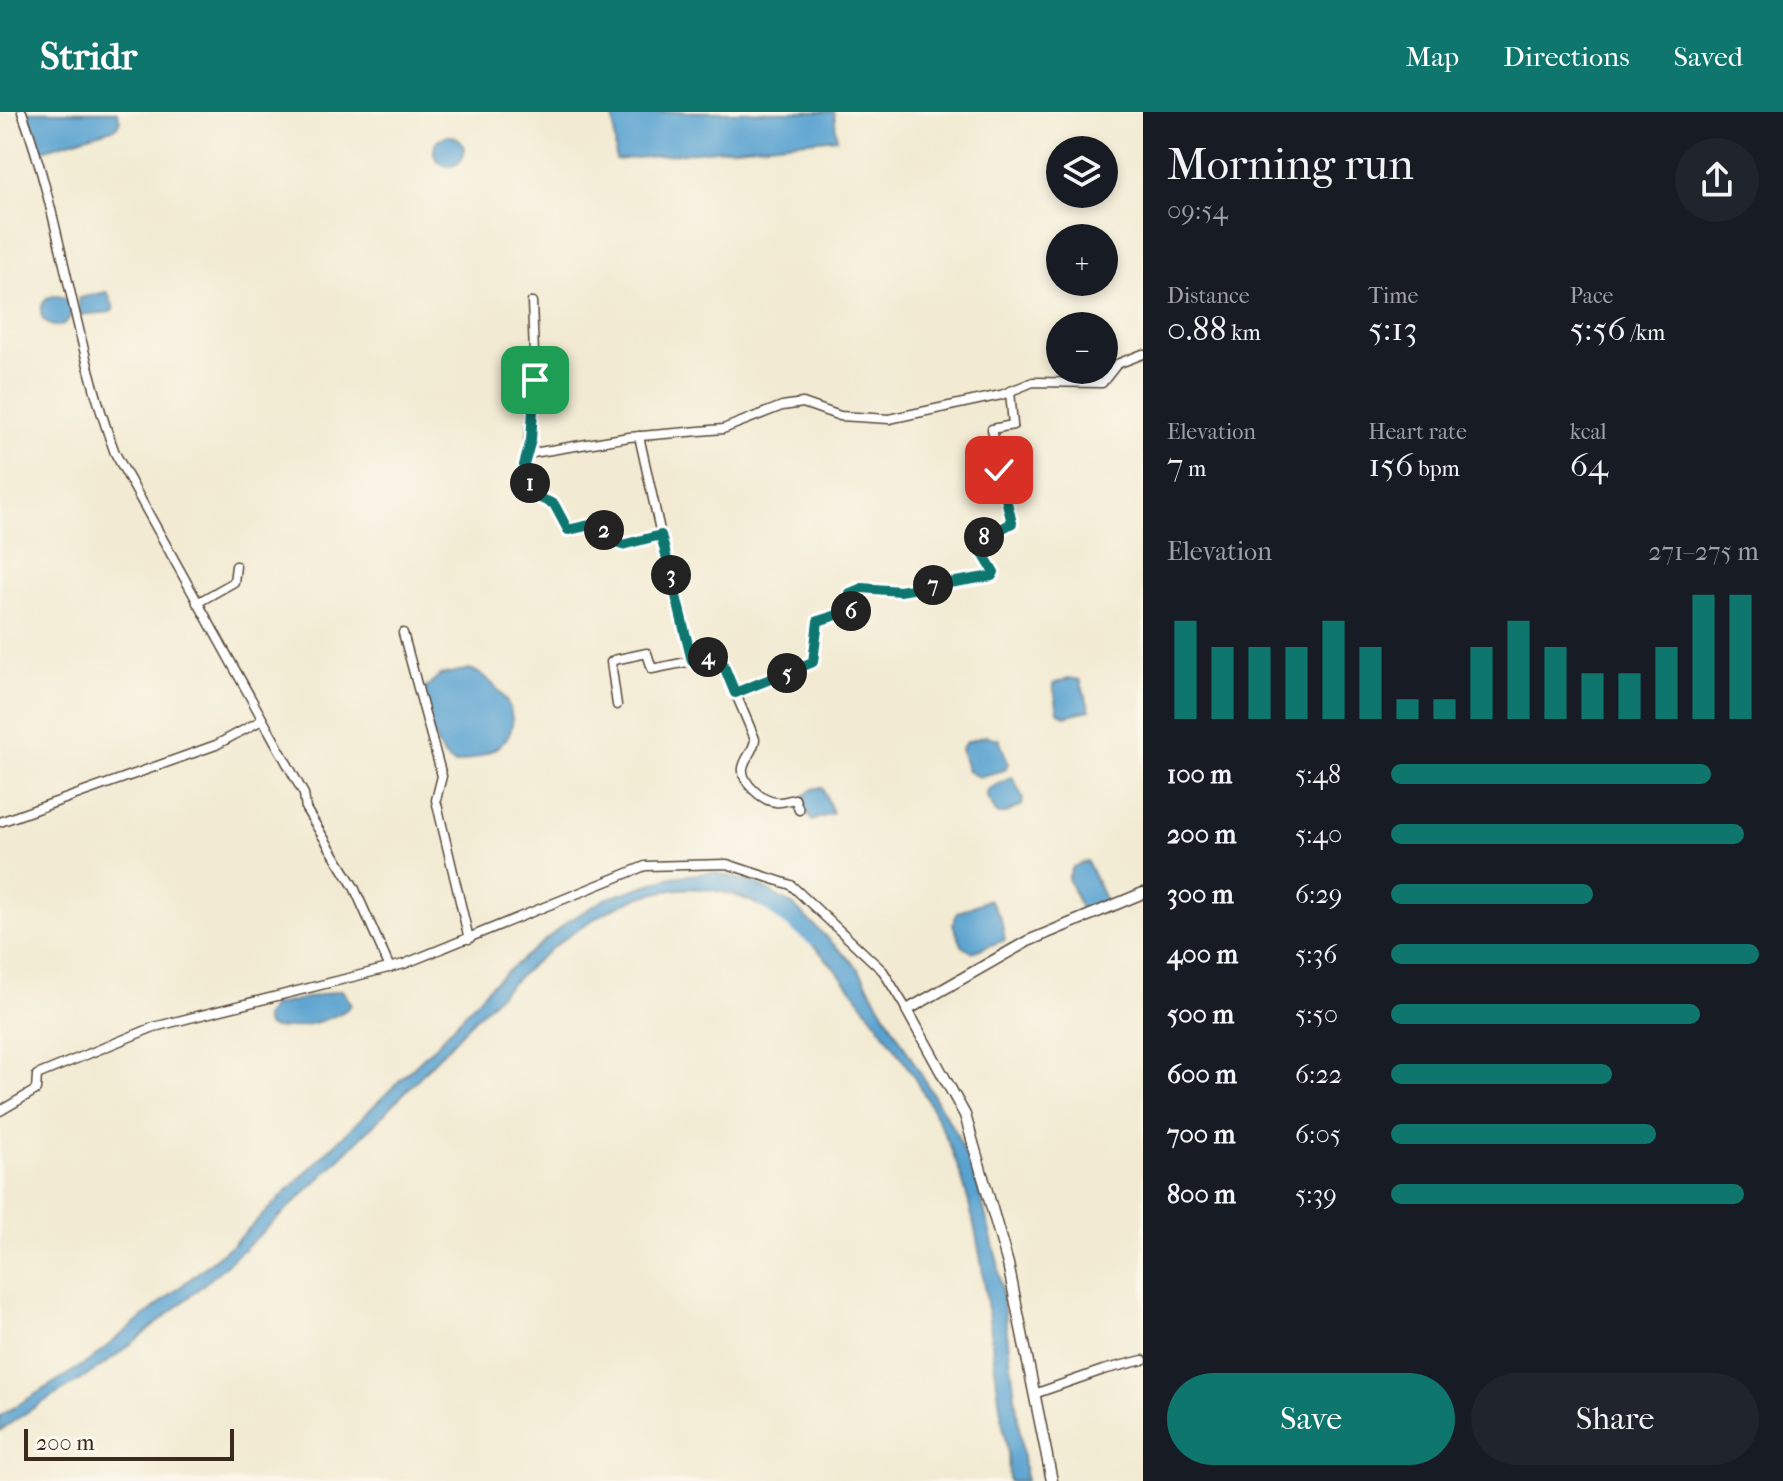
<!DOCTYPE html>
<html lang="en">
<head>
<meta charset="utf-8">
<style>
  :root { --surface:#171b24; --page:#20242c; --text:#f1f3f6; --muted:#9ea1a6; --accent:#0f766e }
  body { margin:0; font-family:"IM FELL French Canon",serif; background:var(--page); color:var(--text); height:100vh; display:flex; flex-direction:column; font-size:30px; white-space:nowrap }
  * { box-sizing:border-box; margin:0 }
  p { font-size:26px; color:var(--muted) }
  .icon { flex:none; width:44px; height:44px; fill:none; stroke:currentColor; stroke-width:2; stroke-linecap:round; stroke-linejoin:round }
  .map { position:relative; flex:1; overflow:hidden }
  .sheet { display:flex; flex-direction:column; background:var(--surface); width:640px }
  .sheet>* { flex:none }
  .fabs { position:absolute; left:1046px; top:24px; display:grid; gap:16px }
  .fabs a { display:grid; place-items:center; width:72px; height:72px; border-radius:50%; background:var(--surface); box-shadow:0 4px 12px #0003; font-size:40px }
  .scale { position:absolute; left:24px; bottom:20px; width:210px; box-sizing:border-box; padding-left:8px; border:4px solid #3b2a1e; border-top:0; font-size:22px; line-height:28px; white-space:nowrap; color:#3b2a1e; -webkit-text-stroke:6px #fbf7ec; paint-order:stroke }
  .pin { position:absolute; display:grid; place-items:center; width:68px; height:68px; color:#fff; margin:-34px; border-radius:16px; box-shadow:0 4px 12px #0006 }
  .km { position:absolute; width:40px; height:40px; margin:-20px; border-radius:50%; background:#222; color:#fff; font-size:22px; line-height:40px; text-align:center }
  .round { display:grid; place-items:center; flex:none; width:84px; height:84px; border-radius:42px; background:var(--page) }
  .head { display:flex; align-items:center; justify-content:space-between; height:136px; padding:0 24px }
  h1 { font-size:44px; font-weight:600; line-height:60px }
  .stats { display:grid; grid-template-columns:repeat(3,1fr); gap:12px; height:136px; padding:8px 24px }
  .stats div { display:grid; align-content:center }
  .stats b { font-size:34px; font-weight:600 }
  .stats small { font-size:22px; font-weight:400 }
  .stats p { font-size:22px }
  .chart { height:224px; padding:16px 24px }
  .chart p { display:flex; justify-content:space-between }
  .chart svg { width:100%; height:144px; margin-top:8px; stroke:var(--accent); stroke-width:6 }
  .primary-button { display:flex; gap:16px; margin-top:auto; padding:16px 24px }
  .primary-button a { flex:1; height:92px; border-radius:48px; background:var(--accent); color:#fff; font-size:32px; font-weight:600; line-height:92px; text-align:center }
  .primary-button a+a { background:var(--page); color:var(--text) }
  ul { padding:0 24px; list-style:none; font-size:26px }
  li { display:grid; grid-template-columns:128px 96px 1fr; align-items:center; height:60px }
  li i { height:20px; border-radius:10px; background:var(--accent) }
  header { display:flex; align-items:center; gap:48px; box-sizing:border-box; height:112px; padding:0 40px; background:var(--accent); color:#fff }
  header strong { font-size:38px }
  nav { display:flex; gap:44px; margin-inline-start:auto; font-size:28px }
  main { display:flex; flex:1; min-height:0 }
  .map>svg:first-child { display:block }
</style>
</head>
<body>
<header>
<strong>Stridr</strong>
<nav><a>Map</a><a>Directions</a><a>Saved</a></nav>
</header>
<main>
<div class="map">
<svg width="1143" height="1369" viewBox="0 0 1143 1369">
  <rect width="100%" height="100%" fill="#fbf7ec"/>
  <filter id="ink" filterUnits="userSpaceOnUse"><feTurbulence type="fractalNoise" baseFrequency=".0125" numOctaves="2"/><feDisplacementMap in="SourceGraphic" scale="16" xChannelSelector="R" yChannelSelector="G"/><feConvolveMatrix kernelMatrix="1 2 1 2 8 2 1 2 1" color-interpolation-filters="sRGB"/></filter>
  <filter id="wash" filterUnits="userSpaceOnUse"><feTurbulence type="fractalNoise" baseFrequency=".006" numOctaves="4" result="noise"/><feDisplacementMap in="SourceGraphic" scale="32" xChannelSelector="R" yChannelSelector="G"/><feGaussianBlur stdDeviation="1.8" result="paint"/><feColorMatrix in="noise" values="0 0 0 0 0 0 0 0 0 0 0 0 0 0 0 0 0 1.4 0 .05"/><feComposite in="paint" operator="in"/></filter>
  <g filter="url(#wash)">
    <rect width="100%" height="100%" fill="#f2ead2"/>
    <!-- water -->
    <g fill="#59a2d0" stroke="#4a6677" stroke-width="2">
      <path d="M26,0H117L120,9L116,16L42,38L37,33Z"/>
      <path d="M613,0H834L837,26L616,48Z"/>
      <circle cx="449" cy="39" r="15"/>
      <path d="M107,180L114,196L111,200L79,203V186Z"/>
      <circle cx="56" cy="199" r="15"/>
      <path d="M470,557C492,565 526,601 506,627C494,641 473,647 455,652C433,641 426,599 425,577L440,563Z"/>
      <path d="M1068,566L1080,568L1090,598L1064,604L1058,599L1053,572Z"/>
      <path d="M985,624L999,627L1008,651L1005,658L978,665L967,658L961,637L966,630Z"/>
      <path d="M1012,665L1023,686L1022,693L1005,702H997L987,685V678Z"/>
      <path d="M822,675L833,701L812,709L800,687L813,677Z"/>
      <path d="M1087,749L1105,787L1082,799L1068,766L1073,755Z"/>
      <path d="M712,760L755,771L794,794L857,855L956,1021L978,1074L998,1151L1026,1369H1009L1008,1342C990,1252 990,1155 962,1067C938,992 893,930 845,869C701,687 568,808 447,936C403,983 359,1028 313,1073C250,1133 183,1193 114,1245C78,1273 36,1291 0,1319V1304L89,1249L233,1132L439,930L491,873L567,810L605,787L671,765Z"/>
      <path d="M989,787L1001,807L1005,828L972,840L963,835L953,813L957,801Z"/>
      <path d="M342,878L351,892C344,907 280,922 267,914L264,906L272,894Z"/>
    </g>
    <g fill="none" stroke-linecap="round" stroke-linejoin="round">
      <!-- canal -->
      <path stroke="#59a2d0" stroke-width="7" d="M760,790L811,829"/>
    </g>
  </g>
  <g filter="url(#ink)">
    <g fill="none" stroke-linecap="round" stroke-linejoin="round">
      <!-- minor casing -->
      <g stroke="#564739" stroke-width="11">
        <g id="minor">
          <path d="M22,0C62,110 74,231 115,341L304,682L306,697L354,775L390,856"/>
          <path d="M639,324L661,423"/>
          <path d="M527,342L535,268L532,190"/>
          <path d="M197,491L234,470L236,454"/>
          <path d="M403,521L442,664L436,688L469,827"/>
          <path d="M692,549L713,545L721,547L755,627C754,639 745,645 743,656C741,670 762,689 776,690C781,691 789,688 795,687L799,698"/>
          <path d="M735,581L813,550L818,509L853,498L850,481L862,476L900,479L992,464L994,460L980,437L979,429L1012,411L992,317L1013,313L1010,279"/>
          <path d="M617,593L611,550L614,548L647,541L652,557L692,549L661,423L622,433L595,412L568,418L554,392L535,384L524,353L527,342L629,325L723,317L782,294L803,291L840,304L889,307L1001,283L1033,270L1102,271L1117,252L1143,242"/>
          <path d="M0,710L216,633L262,608"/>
          <path d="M0,999L36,978L37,963L154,915L404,852L645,754L727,752L791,773L883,859L907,898"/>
          <path d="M1037,1281L1103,1258L1143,1248"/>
        </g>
      </g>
      <!-- major casing -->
      <g stroke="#564739" stroke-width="13">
        <path id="major" d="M1052,1369L1008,1152L965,1003L907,898L1028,829L1143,781"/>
      </g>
      <!-- minor -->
      <use href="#minor" stroke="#fff" stroke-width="8"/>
      <!-- major -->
      <use href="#major" stroke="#fff" stroke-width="10"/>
    </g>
  </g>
  <g fill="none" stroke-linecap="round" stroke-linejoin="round" filter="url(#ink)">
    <!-- route casing -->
    <g stroke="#fff" stroke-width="16">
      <path id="route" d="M535,268L531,328L524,353L535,384L554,392L568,418L595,412L622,433L661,423L692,549L713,545L721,547L735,581L813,550L818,509L853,498L850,481L862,476L900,479L992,464L994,460L980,437L979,429L1012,411L999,358"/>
    </g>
    <!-- route -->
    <use href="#route" stroke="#0f766e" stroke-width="10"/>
  </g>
</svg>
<div class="fabs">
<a><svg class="icon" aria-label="layers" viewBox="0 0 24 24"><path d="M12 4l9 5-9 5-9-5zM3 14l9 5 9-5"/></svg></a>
<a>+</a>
<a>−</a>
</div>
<div class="scale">200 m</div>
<div class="pin" style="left:535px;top:268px;background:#1e9e55"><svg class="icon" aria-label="arrive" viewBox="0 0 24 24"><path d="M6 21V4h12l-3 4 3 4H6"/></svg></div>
<div class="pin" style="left:999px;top:358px;background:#d93025"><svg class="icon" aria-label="check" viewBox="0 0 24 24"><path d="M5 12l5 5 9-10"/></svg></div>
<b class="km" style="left:530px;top:371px">1</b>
<b class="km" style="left:604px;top:418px">2</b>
<b class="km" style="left:671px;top:463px">3</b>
<b class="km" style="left:708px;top:545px">4</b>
<b class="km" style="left:787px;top:561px">5</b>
<b class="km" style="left:851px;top:499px">6</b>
<b class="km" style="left:933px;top:473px">7</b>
<b class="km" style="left:984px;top:425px">8</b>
</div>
<section class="sheet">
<div class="head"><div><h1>Morning run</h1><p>09:54</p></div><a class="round"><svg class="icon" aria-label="share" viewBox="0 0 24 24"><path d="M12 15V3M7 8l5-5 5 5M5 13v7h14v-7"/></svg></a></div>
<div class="stats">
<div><p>Distance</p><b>0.88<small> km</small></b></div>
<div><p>Time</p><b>5:13</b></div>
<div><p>Pace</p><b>5:56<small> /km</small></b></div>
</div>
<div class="stats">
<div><p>Elevation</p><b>7<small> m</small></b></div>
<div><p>Heart rate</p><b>156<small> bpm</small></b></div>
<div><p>kcal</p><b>64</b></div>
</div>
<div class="chart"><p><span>Elevation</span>271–275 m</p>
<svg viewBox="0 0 160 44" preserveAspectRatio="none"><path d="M5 44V14M15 44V22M25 44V22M35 44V22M45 44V14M55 44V22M65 44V38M75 44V38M85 44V22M95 44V14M105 44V22M115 44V30M125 44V30M135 44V22M145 44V6M155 44V6"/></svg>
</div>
<ul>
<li><b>100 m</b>5:48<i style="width:87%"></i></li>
<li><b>200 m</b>5:40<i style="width:96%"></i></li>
<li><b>300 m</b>6:29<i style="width:55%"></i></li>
<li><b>400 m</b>5:36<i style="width:100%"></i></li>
<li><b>500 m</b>5:50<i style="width:84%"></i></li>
<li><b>600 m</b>6:22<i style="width:60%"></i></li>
<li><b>700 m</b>6:05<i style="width:72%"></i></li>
<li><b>800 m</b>5:39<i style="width:96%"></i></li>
</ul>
<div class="primary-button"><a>Save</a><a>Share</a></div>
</section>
</main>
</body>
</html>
